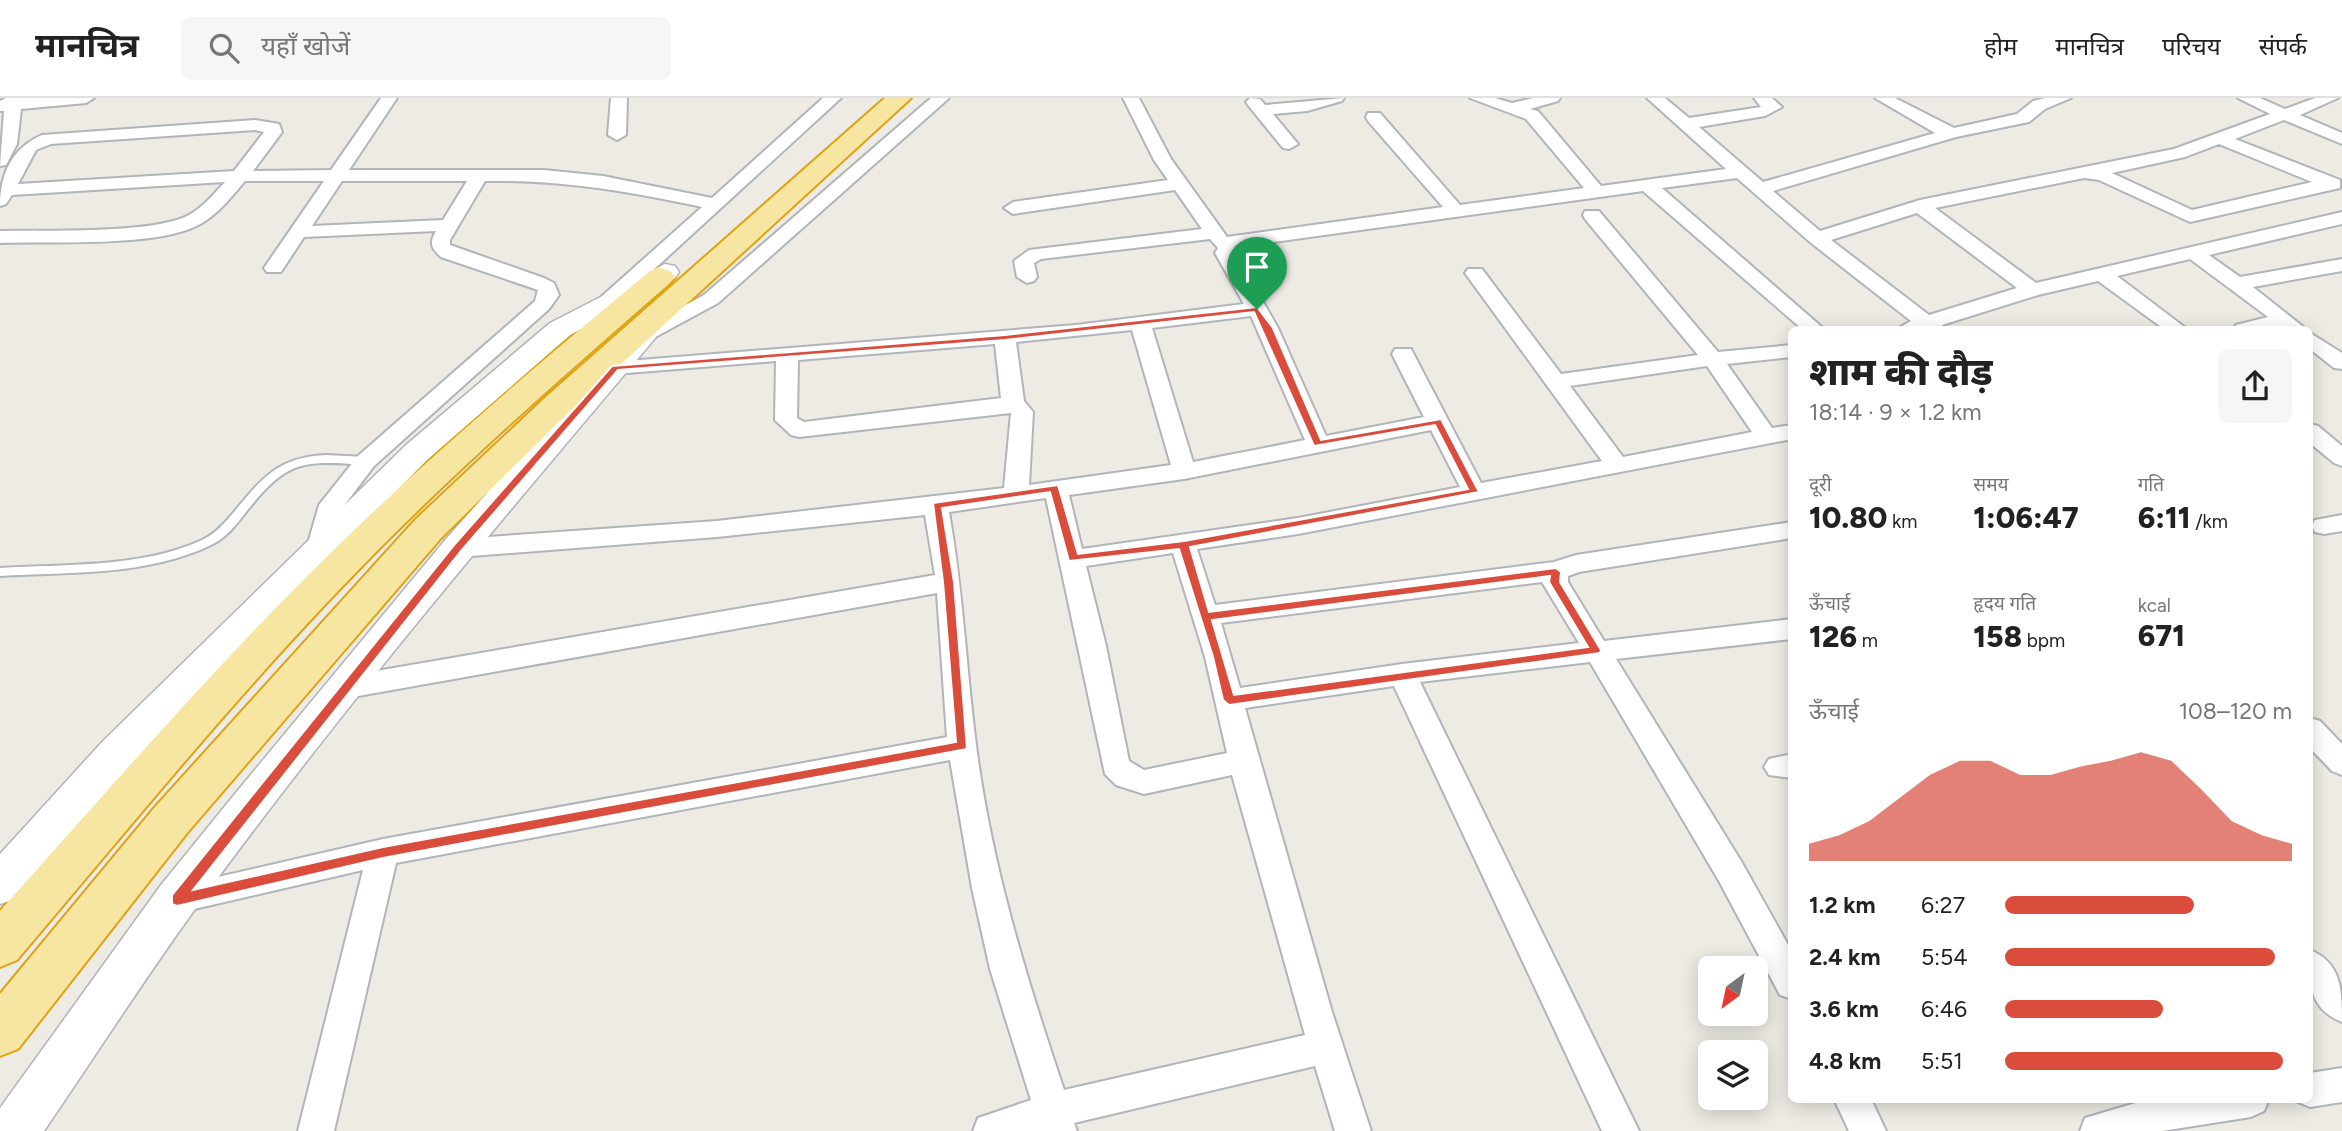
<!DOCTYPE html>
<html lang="hi">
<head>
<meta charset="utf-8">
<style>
  :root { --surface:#fff; --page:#f6f6f6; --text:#222; --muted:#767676; --line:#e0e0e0; --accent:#da4d3d }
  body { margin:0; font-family:Figtree,"Noto Sans Devanagari",sans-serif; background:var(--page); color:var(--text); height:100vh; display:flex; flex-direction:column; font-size:26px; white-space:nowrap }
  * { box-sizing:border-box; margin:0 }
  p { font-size:23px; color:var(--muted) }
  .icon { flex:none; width:38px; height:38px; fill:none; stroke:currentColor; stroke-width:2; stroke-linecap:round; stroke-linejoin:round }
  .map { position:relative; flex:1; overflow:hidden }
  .side { position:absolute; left:1788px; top:228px; width:525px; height:777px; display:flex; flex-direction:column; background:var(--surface); border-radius:10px; box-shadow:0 4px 18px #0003 }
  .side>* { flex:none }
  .needle { width:46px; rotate:213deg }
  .fabs { position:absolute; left:1698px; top:858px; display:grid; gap:14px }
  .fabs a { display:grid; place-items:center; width:70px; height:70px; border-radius:10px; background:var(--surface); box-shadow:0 4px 18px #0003; font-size:35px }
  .pin { position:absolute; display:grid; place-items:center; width:60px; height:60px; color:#fff; margin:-72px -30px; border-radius:50% 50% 50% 0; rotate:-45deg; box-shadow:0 0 7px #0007 }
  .pin .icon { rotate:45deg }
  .round { display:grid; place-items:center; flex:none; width:74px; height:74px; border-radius:10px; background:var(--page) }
  .head { display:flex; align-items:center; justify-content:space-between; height:119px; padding:0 21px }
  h1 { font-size:38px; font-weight:800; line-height:52px }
  .stats { display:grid; grid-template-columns:repeat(3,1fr); gap:10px; height:119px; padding:7px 21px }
  .stats div { display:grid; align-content:center }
  .stats b { font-size:30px; font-weight:800 }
  .stats small { font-size:19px; font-weight:400 }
  .stats p { font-size:19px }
  .chart { height:196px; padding:14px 21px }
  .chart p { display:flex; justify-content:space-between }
  .chart svg { width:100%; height:126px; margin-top:7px; fill:var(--accent); opacity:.7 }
  ul { padding:0 21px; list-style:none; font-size:23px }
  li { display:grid; grid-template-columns:112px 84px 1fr; align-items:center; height:52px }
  li i { height:18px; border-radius:9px; background:var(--accent) }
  header { display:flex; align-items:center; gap:42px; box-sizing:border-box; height:98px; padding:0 35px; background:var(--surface); border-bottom:2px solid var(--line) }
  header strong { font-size:33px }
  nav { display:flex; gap:38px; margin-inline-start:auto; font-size:24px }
  .search { width:490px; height:63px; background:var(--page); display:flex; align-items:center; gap:18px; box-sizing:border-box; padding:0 24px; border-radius:10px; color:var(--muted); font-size:26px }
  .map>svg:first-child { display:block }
</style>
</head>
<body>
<header>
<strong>मानचित्र</strong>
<div class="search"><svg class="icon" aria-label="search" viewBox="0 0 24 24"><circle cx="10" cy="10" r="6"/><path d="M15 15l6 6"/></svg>यहाँ खोजें</div>
<nav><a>होम</a><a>मानचित्र</a><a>परिचय</a><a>संपर्क</a></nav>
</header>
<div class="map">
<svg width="2342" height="1033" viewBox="0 0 2342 1033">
  <rect width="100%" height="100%" fill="#edebe4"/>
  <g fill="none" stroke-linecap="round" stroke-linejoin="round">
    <!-- service casing -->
    <g stroke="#b1b4b8" stroke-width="4">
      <path id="service" d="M326,357L366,359L371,363L366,367C302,362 287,362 246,414C236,427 226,440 211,447C147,478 70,474 0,478V470C66,466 141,470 202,442C215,436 225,425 234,414C263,379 279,359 326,357Z"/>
    </g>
    <!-- minor casing -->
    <g stroke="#b1b4b8" stroke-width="4">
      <g id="minor">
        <path d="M6,0H94L86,5L21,11L17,46L6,67L0,68L4,13H0V3Z"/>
        <path d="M381,0H397L349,72H544L603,78L712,100L823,0H841L614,208L607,210L597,204L600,200L702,109C626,93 563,82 485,83L450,142V147L544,180L554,185L559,197L549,211L374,368L343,409L328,455L319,458L310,455L307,449L319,407L358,358L535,203L538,192L441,159C431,150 429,145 436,133L304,139L281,174H267L264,170L324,83H245C232,98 219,115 202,125C161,150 51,143 0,145V133C43,132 155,136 189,117C203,109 214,96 225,84L12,97L6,106L0,108C0,76 12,50 42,37L255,22L279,26L282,34L253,73L331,72ZM255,32L264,34L234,73L18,86L36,52L51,46ZM342,83H467L443,122L312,128Z"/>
        <path d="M611,0H627L626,37L617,42L608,37Z"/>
        <path d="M931,0H949L718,205L646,244H632L629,240L632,236L704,197Z"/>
        <path d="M1123,0H1139L1171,61L1227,139L1443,109L1368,23L1366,19L1368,15H1380L1460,107L1584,90L1526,21L1470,0H1495L1512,5L1533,0H1560L1558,3L1530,11L1538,13L1601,88L1726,71L1647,0H1665L1689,20L1761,9L1754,0H1772L1782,9L1765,18L1699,29L1763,84L1935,35L1875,0H1895L1954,30L2017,16L2033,3L2045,0H2071L2045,11L2029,24L1956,39L1773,93L1820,133L1920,102L2174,51L2270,16L2238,0H2260L2285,11L2315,0H2338L2300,17L2342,35V46L2284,22L2235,41L2340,82V90L2190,124L2099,82L2084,80L1935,110L2036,185L2342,114V126L2209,157L2240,179L2342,161V173L2253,189L2306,231H2233L2236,227L2268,219L2190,161L2117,178L2187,231H2164L2098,183L2038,197L1942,227L1944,231H1897L1911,223L1810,144L1737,80L1662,90L1824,231H1802L1643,93L1237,149L1235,155L1278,230L1326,338L1424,319L1392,256L1395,251H1411L1481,385L1602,363L1468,179L1465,175L1468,171H1482L1561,276L1698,257L1585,121L1583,117L1585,113H1599L1718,254L1792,247V259L1727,266L1772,330L1792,327V341L1298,436L1197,451L1215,507L1554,464L1576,457L1792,424V440L1579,474L1568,478V484L1604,543L1792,521V541L1616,561L1741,763L1792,854V901L1780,897L1719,783L1590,564L1420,584L1639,1033H1602L1394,588L1245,610L1332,914L1371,1033H1335L1315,968L1074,1025L1077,1033H973L978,1020L1031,1002L990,871L972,790L950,662L396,765L334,1033H298L363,772L177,815L166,811L161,801L166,791L383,741L947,639L937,495L347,600L337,597L333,589L337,581L347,578L935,477L925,417L717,439L458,459L449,456L446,450L449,444L458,441L717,423L1004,390L1011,315L799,339L791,337L775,322L776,263L615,276L604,270L615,264L1076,227L1244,206L1215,155L1218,150L1210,141L1041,161L1034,165L1037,179L1034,183L1027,185L1017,179L1014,163L1029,152L1202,131L1175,92L1013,116L1004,110L1013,104L1168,82L1154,62ZM2219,46L2312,84L2192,112L2112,75L2185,59ZM1917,115L2017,190L1929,217L1831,142ZM1251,218L1305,342L1193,364L1152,230ZM1132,232L1171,367L1029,387L1033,314L1024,303L1016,244ZM995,246L1001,300L804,324L797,320L798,262ZM1707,268L1752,334L1623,359L1570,288ZM1431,332L1460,389L1298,420L1082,451L1069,397L1184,381ZM1046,400L1105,676L1116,687L1144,696L1232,677L1305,937L1064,992C1026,879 991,765 976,647C966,569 963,492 949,414ZM1173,455L1205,559L1227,655L1144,672L1129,663L1106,548L1086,468ZM1542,484L1579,545L1402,566L1240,590L1221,525Z"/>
        <path d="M1250,0L1260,1L1265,7L1344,0L1342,3L1307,13L1273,16L1298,46L1289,51L1283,50L1248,7L1246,4Z"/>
        <path d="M2310,235L2342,255V271L2334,270L2310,251Z"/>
        <path d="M2310,326L2318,328L2342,348V368L2334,365L2310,345Z"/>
        <path d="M2342,417V433L2324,436L2315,434L2312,428L2315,422Z"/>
        <path d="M2310,620L2320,623L2342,646V677L2332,673L2310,650Z"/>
        <path d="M1792,656V680L1769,677L1764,669L1769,661Z"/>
        <path d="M2310,852C2342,865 2342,893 2342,924C2307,910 2310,883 2310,852Z"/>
        <path d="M2342,970V1004L2310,1009L2298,1004L2296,1001H2310V975Z"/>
        <path d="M1834,1001H1871L1886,1033H1849Z"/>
        <path d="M2149,1001H2269L2264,1013L2251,1019L2162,1033H2080L2085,1020Z"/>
      </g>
    </g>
    <!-- secondary casing -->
    <g stroke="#b1b3b8" stroke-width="3">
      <g id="secondary">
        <path d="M665,166L675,168L679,174L675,180L570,237L428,361L310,480L130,668L16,801L0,806V756L102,644L406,347L550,225Z"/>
        <path d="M641,230L651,233L656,239L651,245C494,431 336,617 193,814C141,886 94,960 44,1033H0V1010L161,787L234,697L446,441L631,233Z"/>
      </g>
    </g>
    <!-- trunk casing -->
    <g stroke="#dea313" stroke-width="4">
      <g id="trunk">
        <path d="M885,0H911L570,313L441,440L187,735L18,951L0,958V896L155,709L415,422L546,299Z"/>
        <path d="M660,170L670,173L675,179L670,185C577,266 484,347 396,434C260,568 140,717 17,862L0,869V813C120,679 238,541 370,417C460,332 555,252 650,173Z"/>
      </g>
    </g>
    <!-- service -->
    <use href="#service" fill="#fff" fill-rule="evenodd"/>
    <!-- minor -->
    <use href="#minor" fill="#fff" fill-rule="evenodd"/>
    <!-- secondary -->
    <use href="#secondary" fill="#fff" fill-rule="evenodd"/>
    <!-- trunk -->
    <use href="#trunk" fill="#f6e6a2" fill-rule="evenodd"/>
  </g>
  <!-- route -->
  <path fill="#da4d3d" stroke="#fff" stroke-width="2" fill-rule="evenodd" d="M1257,209L1273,230L1321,342L1441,321L1479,394L1190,449L1209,514L1556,470L1561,474L1560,484L1601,552L1600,555L1229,607L1223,602L1213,559L1179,451L1069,463L1050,394L942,410L954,484L967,651L383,760L177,808L172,806V797L454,447L612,268L1005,237ZM1254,214L1314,348L1435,327L1468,391L1184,443L1078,456L1058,387L933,405L943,484L956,644L383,749L193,792L461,453L618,272L1005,242ZM1550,478L1549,484L1588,549L1234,597L1212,522Z"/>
</svg>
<div class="fabs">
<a><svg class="needle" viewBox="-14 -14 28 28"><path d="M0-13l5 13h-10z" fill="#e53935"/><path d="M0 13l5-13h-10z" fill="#767676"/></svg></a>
<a><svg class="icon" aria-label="layers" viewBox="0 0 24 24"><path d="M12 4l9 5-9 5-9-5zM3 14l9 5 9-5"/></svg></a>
</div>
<div class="pin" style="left:1257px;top:211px;background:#1e9e55"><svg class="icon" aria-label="arrive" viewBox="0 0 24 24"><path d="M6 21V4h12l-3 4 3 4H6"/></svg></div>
<section class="side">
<div class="head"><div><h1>शाम की दौड़</h1><p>18:14 · 9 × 1.2 km</p></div><a class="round"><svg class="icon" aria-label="share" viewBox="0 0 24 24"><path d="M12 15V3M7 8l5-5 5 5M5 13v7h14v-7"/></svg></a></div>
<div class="stats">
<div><p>दूरी</p><b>10.80<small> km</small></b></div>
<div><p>समय</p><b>1:06:47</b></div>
<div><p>गति</p><b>6:11<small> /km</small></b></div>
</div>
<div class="stats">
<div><p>ऊँचाई</p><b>126<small> m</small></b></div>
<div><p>हृदय गति</p><b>158<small> bpm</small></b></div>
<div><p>kcal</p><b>671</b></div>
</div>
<div class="chart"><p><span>ऊँचाई</span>108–120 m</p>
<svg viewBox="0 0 160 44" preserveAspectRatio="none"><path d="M0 44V38L10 35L20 30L30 22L40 14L50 9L60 9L70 14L80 14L90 11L100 9L110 6L120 9L130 19L140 30L150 35L160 38V44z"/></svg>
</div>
<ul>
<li><b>1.2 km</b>6:27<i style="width:66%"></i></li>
<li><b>2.4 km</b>5:54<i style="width:94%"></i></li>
<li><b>3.6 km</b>6:46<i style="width:55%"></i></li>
<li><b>4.8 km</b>5:51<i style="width:97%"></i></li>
</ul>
</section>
</div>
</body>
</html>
